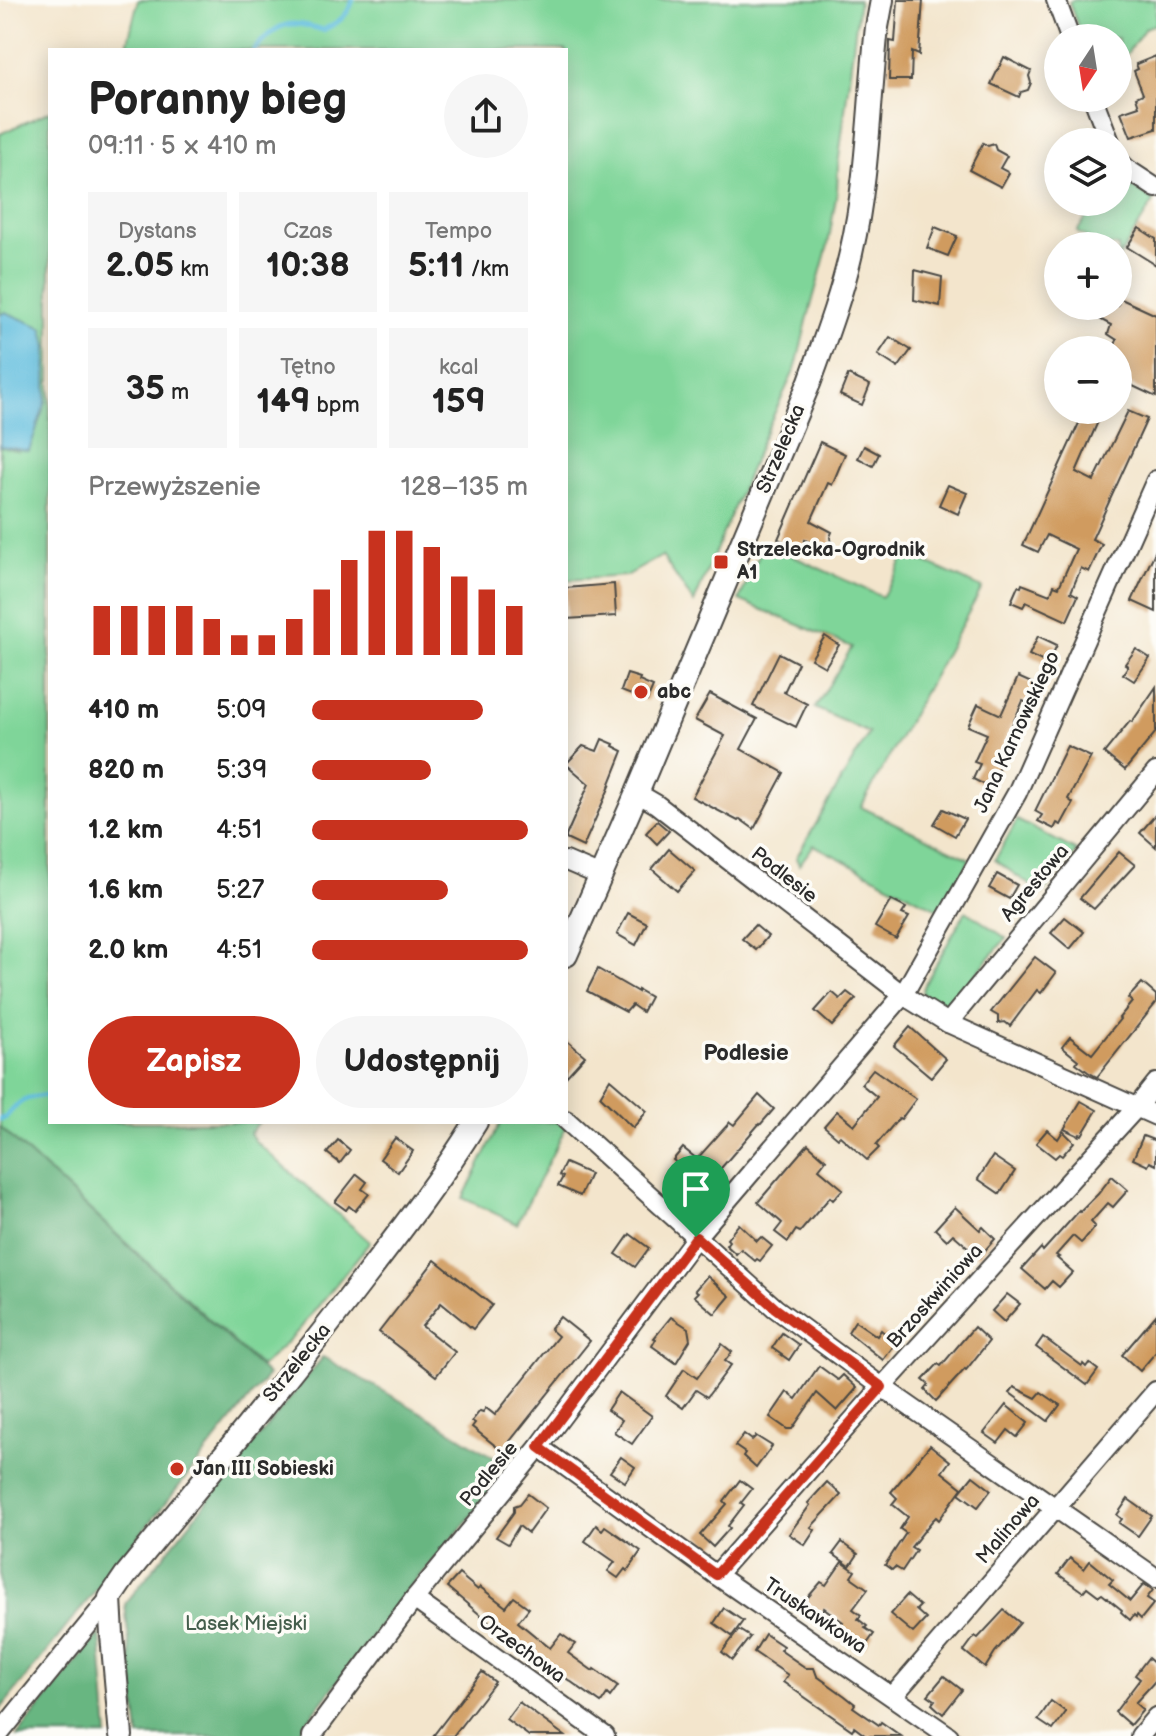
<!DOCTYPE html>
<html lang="pl">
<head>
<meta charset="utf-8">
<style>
  :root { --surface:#fff; --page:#f6f6f6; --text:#222; --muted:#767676; --accent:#c8321e }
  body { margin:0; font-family:"Balsamiq Sans",sans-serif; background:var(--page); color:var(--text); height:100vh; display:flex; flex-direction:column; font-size:30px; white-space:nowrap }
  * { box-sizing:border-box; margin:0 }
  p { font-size:26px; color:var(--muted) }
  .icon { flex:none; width:44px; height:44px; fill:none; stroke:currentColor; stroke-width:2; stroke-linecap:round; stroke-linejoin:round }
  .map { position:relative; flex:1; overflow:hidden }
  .side { position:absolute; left:48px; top:48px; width:520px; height:1076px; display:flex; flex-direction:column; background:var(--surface); border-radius:0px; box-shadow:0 4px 20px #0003 }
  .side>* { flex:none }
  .needle { width:52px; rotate:192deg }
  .tools { position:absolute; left:1044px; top:24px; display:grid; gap:16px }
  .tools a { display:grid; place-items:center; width:88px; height:88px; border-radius:50%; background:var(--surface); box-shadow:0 4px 20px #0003; font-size:40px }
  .pin { position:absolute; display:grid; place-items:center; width:68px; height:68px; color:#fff; margin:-82px -34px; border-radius:50% 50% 50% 0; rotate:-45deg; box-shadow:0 0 8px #0007 }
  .pin .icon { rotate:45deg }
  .round { display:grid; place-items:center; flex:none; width:84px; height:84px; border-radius:42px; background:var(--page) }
  .overview { display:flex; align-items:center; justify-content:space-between; height:136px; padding:0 40px }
  h1 { font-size:44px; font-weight:800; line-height:60px }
  .metrics { display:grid; grid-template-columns:repeat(3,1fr); gap:12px; height:136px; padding:8px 40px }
  .metrics div { display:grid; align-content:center; border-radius:0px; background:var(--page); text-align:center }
  .metrics b { font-size:34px; font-weight:800 }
  .metrics small { font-size:22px; font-weight:400 }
  .metrics p { font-size:22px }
  .chart { height:224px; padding:16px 40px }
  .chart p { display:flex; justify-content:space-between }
  .chart svg { width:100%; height:144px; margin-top:8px; stroke:var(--accent); stroke-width:6 }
  .primary-button { display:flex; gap:16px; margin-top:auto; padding:16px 40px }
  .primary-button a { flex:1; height:92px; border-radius:48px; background:var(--accent); color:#fff; font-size:32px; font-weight:800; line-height:92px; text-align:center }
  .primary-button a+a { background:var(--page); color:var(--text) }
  ul { padding:0 40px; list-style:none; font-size:26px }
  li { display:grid; grid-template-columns:128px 96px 1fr; align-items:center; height:60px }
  li i { height:20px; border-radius:10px; background:var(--accent) }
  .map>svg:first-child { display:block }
</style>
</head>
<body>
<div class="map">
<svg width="1156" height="1736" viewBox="0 0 1156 1736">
  <rect width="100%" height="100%" fill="#fdfcf7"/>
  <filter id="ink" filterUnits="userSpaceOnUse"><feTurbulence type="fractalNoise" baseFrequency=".0125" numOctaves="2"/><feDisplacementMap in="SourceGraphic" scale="16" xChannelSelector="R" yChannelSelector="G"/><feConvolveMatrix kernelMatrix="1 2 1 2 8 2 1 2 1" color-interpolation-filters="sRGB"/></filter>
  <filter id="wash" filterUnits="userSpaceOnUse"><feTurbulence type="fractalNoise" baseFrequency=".006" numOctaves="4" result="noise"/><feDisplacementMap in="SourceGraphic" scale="32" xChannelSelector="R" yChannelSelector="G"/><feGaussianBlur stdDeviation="1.8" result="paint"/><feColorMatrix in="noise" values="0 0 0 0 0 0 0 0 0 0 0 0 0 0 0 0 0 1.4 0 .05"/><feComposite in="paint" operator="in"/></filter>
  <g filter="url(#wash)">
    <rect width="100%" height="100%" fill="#f3e5cc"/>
    <!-- green -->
    <g fill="#7fd599" stroke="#558062" stroke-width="2">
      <path d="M138,0H859L838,166L837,192L828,245L807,321L796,367L762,440L694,603L662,556L626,576L566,580V50H126Z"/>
      <path d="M1074,0H1156V24L1145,28L1118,66V38H1082L1069,2Z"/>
      <path d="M50,111V1122H259L250,1133L255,1141L370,1242L299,1330L261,1367L0,1127V446L18,451L5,312L0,315V134Z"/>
      <path d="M1118,178L1154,201L1119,257L1118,246H1101L1077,232L1096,202H1118Z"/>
      <path d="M764,543L882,597L897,572L905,553L982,588L861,807L970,859L941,911L814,845L799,865L796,858L869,733L815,708L852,647L739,600Z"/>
      <path d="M1017,820L1077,851L1042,894L995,860Z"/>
      <path d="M966,911L1006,938L954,1001L946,1006L922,994L923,987Z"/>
      <path d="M501,1122H562L567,1125L517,1224L463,1198Z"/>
    </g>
    <!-- forest -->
    <g fill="#67b681" stroke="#497056" stroke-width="2">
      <path d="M0,1127L268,1375L0,1710Z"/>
      <path d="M323,1357L424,1414L512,1469L406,1592L296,1736H139L125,1604Z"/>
      <path d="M100,1632L108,1736H17L100,1633Z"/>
    </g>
    <!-- water -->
    <path fill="#5fbdde" stroke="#457484" stroke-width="2" d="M5,312L43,328L47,347L46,401L29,451L0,446V315Z"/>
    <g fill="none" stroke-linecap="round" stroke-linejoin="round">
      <!-- stream -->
      <g stroke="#5fbdde" stroke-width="5">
        <path d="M254,50C279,22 288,19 323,30C339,22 347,17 353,0"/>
        <path d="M0,1119L5,1118C20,1099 26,1097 50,1095"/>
      </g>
    </g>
    <g id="blocks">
      <!-- building -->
      <g fill="#d09b5e">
        <path d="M898,0H923L919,55L912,52L911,80H889L890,41L895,42Z"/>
        <path d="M1156,56V129L1131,137L1121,112L1139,106L1136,97L1143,94L1134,71L1138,69L1136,64Z"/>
        <path d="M1004,57L1031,71L1029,76L1031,83L1028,90L1021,92L1019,97L991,84Z"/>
        <path d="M983,143L988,146L994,144L996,150L1007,156L1000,168L1009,173L1001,187L969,170Z"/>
        <path d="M935,227L957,236L948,256L927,248Z"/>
        <path d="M1139,228L1156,239V265L1127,247Z"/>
        <path d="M915,270L942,277L940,306L914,300Z"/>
        <path d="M1119,298L1156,315V397L1118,379V350H1113L1117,340L1108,334L1111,325L1094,316L1099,306H1118Z"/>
        <path d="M890,337L911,350L898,368L878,355Z"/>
        <path d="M848,375L870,385L862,405L840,395Z"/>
        <path d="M1085,410H1103L1076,472L1094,481L1128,411L1147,419L1092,539L1102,544L1089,572L1081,568L1071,592L1078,596L1067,621L1026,602L1023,607L1011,602L1018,586L1021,587L1022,584L1050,595L1054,585L1059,587L1076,549L1047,535L1038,552L1023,545Z"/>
        <path d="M820,442L845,454L832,485L828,483L811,521L832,532L830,537L833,554L805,540L801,550L778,539Z"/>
        <path d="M864,446L879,454L873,466L858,458Z"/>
        <path d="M948,485L967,493L958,514L939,505Z"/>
        <path d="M1156,550V612L1132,601Z"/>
        <path d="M614,584L616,616L566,619V588Z"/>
        <path d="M825,636L839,645L825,667L811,659Z"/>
        <path d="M1038,636L1057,645L1048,664L1029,655Z"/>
        <path d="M1136,649L1150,658L1134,681L1123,674L1128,666L1125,664Z"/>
        <path d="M779,653L798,663L784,692L807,704L796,727L753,706Z"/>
        <path d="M627,674L640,678L639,681L653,687L647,701L621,691Z"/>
        <path d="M1018,677L1038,686L1030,704L1023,701L999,754L1003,757L997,770L999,771L991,788L973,779L980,764L974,762L987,734L968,726L978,704L1001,715Z"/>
        <path d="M1156,687V732L1125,770L1104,753L1130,721L1132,722Z"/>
        <path d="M710,694L757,719L741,749L784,773L754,829L740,819L738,821L692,797L725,736L695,720Z"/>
        <path d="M602,739L614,744L613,746L623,751L609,786H610L583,847L566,839V836L589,784L566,764L583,746L597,751Z"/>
        <path d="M1067,746L1091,757L1068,799L1073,803L1061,825L1057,823L1054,829L1038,821L1042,815L1035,811Z"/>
        <path d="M943,809L965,819L955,836L934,824Z"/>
        <path d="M1156,814V847L1140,833Z"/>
        <path d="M657,821L669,831L657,844L646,833Z"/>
        <path d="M669,849L695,871L677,891L652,869Z"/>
        <path d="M1119,852L1135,865L1094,909L1080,898Z"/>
        <path d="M997,874L1017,885L1009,899L989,888Z"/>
        <path d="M891,900L906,908L902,914L909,917L896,939L875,927Z"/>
        <path d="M628,913L647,923L636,945L617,934Z"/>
        <path d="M1065,917L1084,932L1070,949L1051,933Z"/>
        <path d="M755,925L768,936L756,950L742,939Z"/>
        <path d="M1035,957L1056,973L1041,993L1037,990L1010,1026L1005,1022L998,1023V1016L991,1012Z"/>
        <path d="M598,969L638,992V990L650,997L642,1012L632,1005L626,1012L587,991Z"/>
        <path d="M1142,983L1156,995V1003L1097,1077L1088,1072L1076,1063L1078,1060L1062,1047L1070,1037L1092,1054L1120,1019L1119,1018L1132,1002L1128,998Z"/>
        <path d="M832,992L840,999L847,992L856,999L832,1026L815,1011Z"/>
        <path d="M910,1027L946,1059L931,1077L894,1046Z"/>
        <path d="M566,1040L585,1056L566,1077Z"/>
        <path d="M873,1069L916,1099L901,1119L899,1118L876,1145L879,1148L867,1160L840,1136L838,1138L824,1126L837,1111L854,1125L877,1097L861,1084Z"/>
        <path d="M610,1079L647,1111L633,1128L600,1096Z"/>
        <path d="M759,1095L774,1109L760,1125L759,1124L703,1189L678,1168L680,1166L673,1160L683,1148L697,1159L730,1122L734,1125Z"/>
        <path d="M1081,1101L1097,1110L1082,1135L1080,1134L1079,1136L1064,1129Z"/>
        <path d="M1047,1130L1058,1139L1063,1131L1074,1142L1062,1156L1059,1154L1055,1158L1036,1143Z"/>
        <path d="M1143,1136L1156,1141V1165L1150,1162L1148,1166L1133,1159Z"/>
        <path d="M395,1138L413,1151L398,1172L380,1159Z"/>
        <path d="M338,1140L350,1150L340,1163L327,1153Z"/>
        <path d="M808,1144L826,1160L819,1169L843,1189L833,1200L830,1197L800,1232L796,1230L788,1242L775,1232L782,1223L758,1202Z"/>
        <path d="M993,1156L1015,1171L1000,1194L978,1179Z"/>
        <path d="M565,1163L590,1174L580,1196L558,1186L563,1177L559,1175Z"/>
        <path d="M357,1174L367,1182L362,1189L369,1194L355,1211L349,1206L346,1210L335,1202Z"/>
        <path d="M1112,1176L1128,1190L1113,1207L1108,1203L1091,1222L1095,1226L1083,1241L1081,1243L1073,1236L1056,1255L1059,1257L1057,1258L1073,1272L1059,1287L1052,1281L1045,1289L1022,1269L1041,1248L1043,1251L1079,1211L1080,1212L1098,1194Z"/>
        <path d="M955,1207L980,1230L983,1227L995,1239L979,1257L953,1234L947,1240L935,1229Z"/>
        <path d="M739,1224L757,1241L761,1237L772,1246L760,1261L757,1259L755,1261L741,1249L736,1254L726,1245L729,1241L727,1239Z"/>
        <path d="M630,1234L649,1248L635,1267L616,1254Z"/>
        <path d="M435,1260L492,1305L473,1329L441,1303L422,1326L455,1352L436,1376L379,1332Z"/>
        <path d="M707,1276L730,1296L715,1314L694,1296L698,1292L695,1290Z"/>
        <path d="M1007,1294L1020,1304L1004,1322L992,1311Z"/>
        <path d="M1156,1315V1352L1140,1371L1122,1355Z"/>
        <path d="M560,1317L590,1341L502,1451L472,1427L475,1423L472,1421L480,1411L483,1412L486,1408L495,1415L558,1336L550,1329Z"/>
        <path d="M671,1317L688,1328L690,1340L676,1363L652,1346L656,1339L654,1338Z"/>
        <path d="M855,1321L877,1336L881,1330L896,1343L883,1360L848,1332Z"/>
        <path d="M974,1327L989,1341L966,1370L965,1369L936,1401L925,1390L929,1385L923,1380L938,1364L941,1366Z"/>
        <path d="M782,1333L799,1345L789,1360L772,1348Z"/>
        <path d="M1043,1337L1082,1366L1083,1364L1086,1367L1089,1363L1098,1370L1087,1385L1036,1347Z"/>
        <path d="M722,1344L732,1352L725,1361L731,1365L707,1397L696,1390L683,1408L666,1396L684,1369L697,1378Z"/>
        <path d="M819,1366L838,1380L843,1375L857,1388L837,1411L817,1393L792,1429H787L770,1417L787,1392L796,1399Z"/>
        <path d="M1014,1387L1036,1398L1041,1392L1060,1405L1048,1421L1010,1393Z"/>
        <path d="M619,1392L652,1416L632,1444L614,1432L622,1420L607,1410Z"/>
        <path d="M1006,1405L1028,1423L1017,1437L1008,1430L998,1443L984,1433Z"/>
        <path d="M744,1434L752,1440L756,1436L772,1446L756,1468L743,1456L745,1453L735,1446Z"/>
        <path d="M930,1445L950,1461L942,1472L962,1488L939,1520L936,1517L932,1521L911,1547L916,1550L902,1571L895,1567L892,1570L885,1565L906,1533L900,1529L908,1517L892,1504L897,1498L891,1492Z"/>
        <path d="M621,1457L635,1467L625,1482L610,1472Z"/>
        <path d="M973,1476L991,1490L978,1507L959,1493Z"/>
        <path d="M740,1480L752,1489L741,1503L744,1505L728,1526L730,1528L713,1547L700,1535L727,1504L724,1501Z"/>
        <path d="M827,1482L841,1495L811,1527L815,1530L805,1545L789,1534L810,1505L808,1503Z"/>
        <path d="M528,1494L546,1508L528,1533L519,1526L508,1544L496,1537L514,1512V1506L520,1504Z"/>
        <path d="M1128,1499L1152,1516L1138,1536L1119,1523L1122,1519L1117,1515Z"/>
        <path d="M596,1525L602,1530L605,1526L641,1551L627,1571L625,1569L618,1578L608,1571L615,1562L585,1541Z"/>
        <path d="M842,1542L858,1554L850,1566L833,1554Z"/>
        <path d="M1070,1558L1084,1569L1090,1561L1113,1580L1109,1584L1130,1601L1144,1584L1153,1590L1147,1598L1154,1603L1141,1619L1137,1615L1136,1617L1134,1615L1130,1620L1121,1612L1122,1610L1102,1594L1099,1596L1087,1587L1083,1592L1058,1574Z"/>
        <path d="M842,1562L855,1571L851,1577L868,1589L853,1609L861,1615L858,1619L867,1626L865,1628L874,1634L864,1648L838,1629L843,1622L824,1608L818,1616L803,1603L821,1582L826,1585Z"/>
        <path d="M459,1574L478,1590L480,1587L506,1607L514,1597L529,1608L518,1622L550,1648L561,1634L575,1644L568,1653L593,1671L594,1669L618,1686L610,1697L607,1694L601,1703L529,1652L528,1653L478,1613L447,1587Z"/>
        <path d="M907,1595L920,1606L916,1610L926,1619L913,1633L890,1614Z"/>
        <path d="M724,1608L743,1621L732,1636L714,1623Z"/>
        <path d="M1004,1610L1020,1623L995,1652L985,1668L964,1651L975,1636L978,1638Z"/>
        <path d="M739,1630L750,1637L732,1660L722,1652Z"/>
        <path d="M765,1634L783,1646L780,1650L806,1668H814L817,1676L845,1696L855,1704L853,1707L879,1725L881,1722L901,1736H866L854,1727L852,1730L783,1682L788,1675L754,1652Z"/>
        <path d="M1148,1658L1156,1665V1680L1135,1703L1143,1710L1130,1725L1115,1712L1140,1679L1135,1675Z"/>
        <path d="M482,1672L495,1682L453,1736H433Z"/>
        <path d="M944,1676L962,1690L943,1714L932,1704L935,1700L928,1695Z"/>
        <path d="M1051,1701L1066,1712L1053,1730L1038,1720Z"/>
        <path d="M519,1702L539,1717L565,1736H529L506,1719Z"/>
      </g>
    </g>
  </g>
  <g filter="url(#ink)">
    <use href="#blocks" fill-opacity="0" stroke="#494743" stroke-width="2"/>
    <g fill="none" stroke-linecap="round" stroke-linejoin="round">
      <!-- minor casing -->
      <g stroke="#494743" stroke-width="22">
        <g id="minor">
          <path d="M1056,0L1070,38"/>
          <path d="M1093,98L1110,142"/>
          <path d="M1118,160L1127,169L1156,188"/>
          <path d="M637,793L656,804L903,995L948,1023L1156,1116"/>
          <path d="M566,861L601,876"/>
          <path d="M948,1023L1156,772"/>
          <path d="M566,1120L775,1308L882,1387L1156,1578"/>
          <path d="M539,1447L716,1575L949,1736"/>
          <path d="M716,1575L882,1387L1136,1108L1156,1083"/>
          <path d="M414,1599L605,1736"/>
          <path d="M893,1696L1156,1391"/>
          <path d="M0,1733L110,1598"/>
          <path d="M312,1736L414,1599L539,1447L696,1237L903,995L1017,793L1156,480"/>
          <path d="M1140,1736L1156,1717"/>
        </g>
      </g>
      <!-- tertiary casing -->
      <g stroke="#494743" stroke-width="26">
        <g id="tertiary">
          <path d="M566,955L637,793L810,381C825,339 841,297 851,253C868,181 869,100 877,27L882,0"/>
          <path d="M121,1736L112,1635L110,1598L125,1576C205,1478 286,1381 362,1281C402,1229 442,1177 476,1122"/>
        </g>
      </g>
      <!-- minor -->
      <use href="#minor" stroke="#fff" stroke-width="18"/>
      <!-- tertiary -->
      <use href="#tertiary" stroke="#fff" stroke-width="22"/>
    </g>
  </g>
  <g fill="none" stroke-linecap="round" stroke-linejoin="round" filter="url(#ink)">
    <!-- route casing -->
    <g stroke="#fff" stroke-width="16">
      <path id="route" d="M696,1237L775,1308L882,1387L716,1575L539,1447Z"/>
    </g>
    <!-- route -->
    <use href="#route" stroke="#c8321e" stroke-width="10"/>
  </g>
  <!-- markers -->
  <g fill="#c8321e" stroke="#fdfcf7" stroke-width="3">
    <rect x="713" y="554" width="16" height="16" rx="4"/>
    <circle cx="641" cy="692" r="8"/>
    <circle cx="177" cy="1469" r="8"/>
  </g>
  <g text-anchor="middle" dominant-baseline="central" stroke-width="7" stroke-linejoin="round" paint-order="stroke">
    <!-- street labels -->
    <g font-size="20" fill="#2b2b2b" stroke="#fdfcf7">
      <text transform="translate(781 449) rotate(-67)">Strzelecka</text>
      <text transform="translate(1017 732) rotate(-65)">Jana Karnowskiego</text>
      <text transform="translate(784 875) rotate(38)">Podlesie</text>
      <text transform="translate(1035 883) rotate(-50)">Agrestowa</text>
      <text transform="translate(935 1296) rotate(-48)">Brzoskwiniowa</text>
      <text transform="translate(297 1363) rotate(-51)">Strzelecka</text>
      <text transform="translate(489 1474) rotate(-50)">Podlesie</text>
      <text transform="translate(1008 1529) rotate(-49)">Malinowa</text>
      <text transform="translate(815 1616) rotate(34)">Truskawkowa</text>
      <text transform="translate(522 1649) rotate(36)">Orzechowa</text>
    </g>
    <!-- poi labels -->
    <g font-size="20" font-weight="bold" fill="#2b2b2b" stroke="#fdfcf7" text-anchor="start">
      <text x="737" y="550">Strzelecka-Ogrodnik<tspan x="737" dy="23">A1</tspan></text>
      <text x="657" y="692">abc</text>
      <text x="193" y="1469">Jan III Sobieski</text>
    </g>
    <!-- park labels -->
    <g font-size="20" fill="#445e4c" stroke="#fdfcf7">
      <text x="246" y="1624">Lasek Miejski</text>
    </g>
    <!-- neighbourhood labels -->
    <g font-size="22" font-weight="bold" fill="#2b2b2b" stroke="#fdfcf7">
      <text x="746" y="1053">Podlesie</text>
    </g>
  </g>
</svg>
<div class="tools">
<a><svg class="needle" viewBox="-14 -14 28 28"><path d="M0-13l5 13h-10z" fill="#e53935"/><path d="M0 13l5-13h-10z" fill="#767676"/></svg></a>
<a><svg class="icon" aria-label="layers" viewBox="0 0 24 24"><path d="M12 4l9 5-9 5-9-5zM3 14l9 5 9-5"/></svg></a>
<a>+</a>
<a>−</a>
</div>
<div class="pin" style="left:696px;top:1237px;background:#1e9e55"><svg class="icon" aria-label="arrive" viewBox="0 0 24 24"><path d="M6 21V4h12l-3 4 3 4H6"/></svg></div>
<section class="side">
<div class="overview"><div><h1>Poranny bieg</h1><p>09:11 · 5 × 410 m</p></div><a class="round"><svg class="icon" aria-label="share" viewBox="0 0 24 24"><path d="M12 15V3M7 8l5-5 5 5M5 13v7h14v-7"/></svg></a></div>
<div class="metrics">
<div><p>Dystans</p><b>2.05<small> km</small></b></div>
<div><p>Czas</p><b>10:38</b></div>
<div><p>Tempo</p><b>5:11<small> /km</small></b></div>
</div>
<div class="metrics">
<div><b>35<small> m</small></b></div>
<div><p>Tętno</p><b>149<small> bpm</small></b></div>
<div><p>kcal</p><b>159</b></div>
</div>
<div class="chart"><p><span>Przewyższenie</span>128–135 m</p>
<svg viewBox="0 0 160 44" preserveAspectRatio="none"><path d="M5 44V29M15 44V29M25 44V29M35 44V29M45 44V33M55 44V38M65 44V38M75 44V33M85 44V24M95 44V15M105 44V6M115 44V6M125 44V11M135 44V20M145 44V24M155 44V29"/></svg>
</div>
<ul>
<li><b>410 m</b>5:09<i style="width:79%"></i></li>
<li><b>820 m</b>5:39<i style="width:55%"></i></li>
<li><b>1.2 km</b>4:51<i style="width:100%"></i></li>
<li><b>1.6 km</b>5:27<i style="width:63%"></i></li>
<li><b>2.0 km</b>4:51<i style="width:100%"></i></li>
</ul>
<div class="primary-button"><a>Zapisz</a><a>Udostępnij</a></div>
</section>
</div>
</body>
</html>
